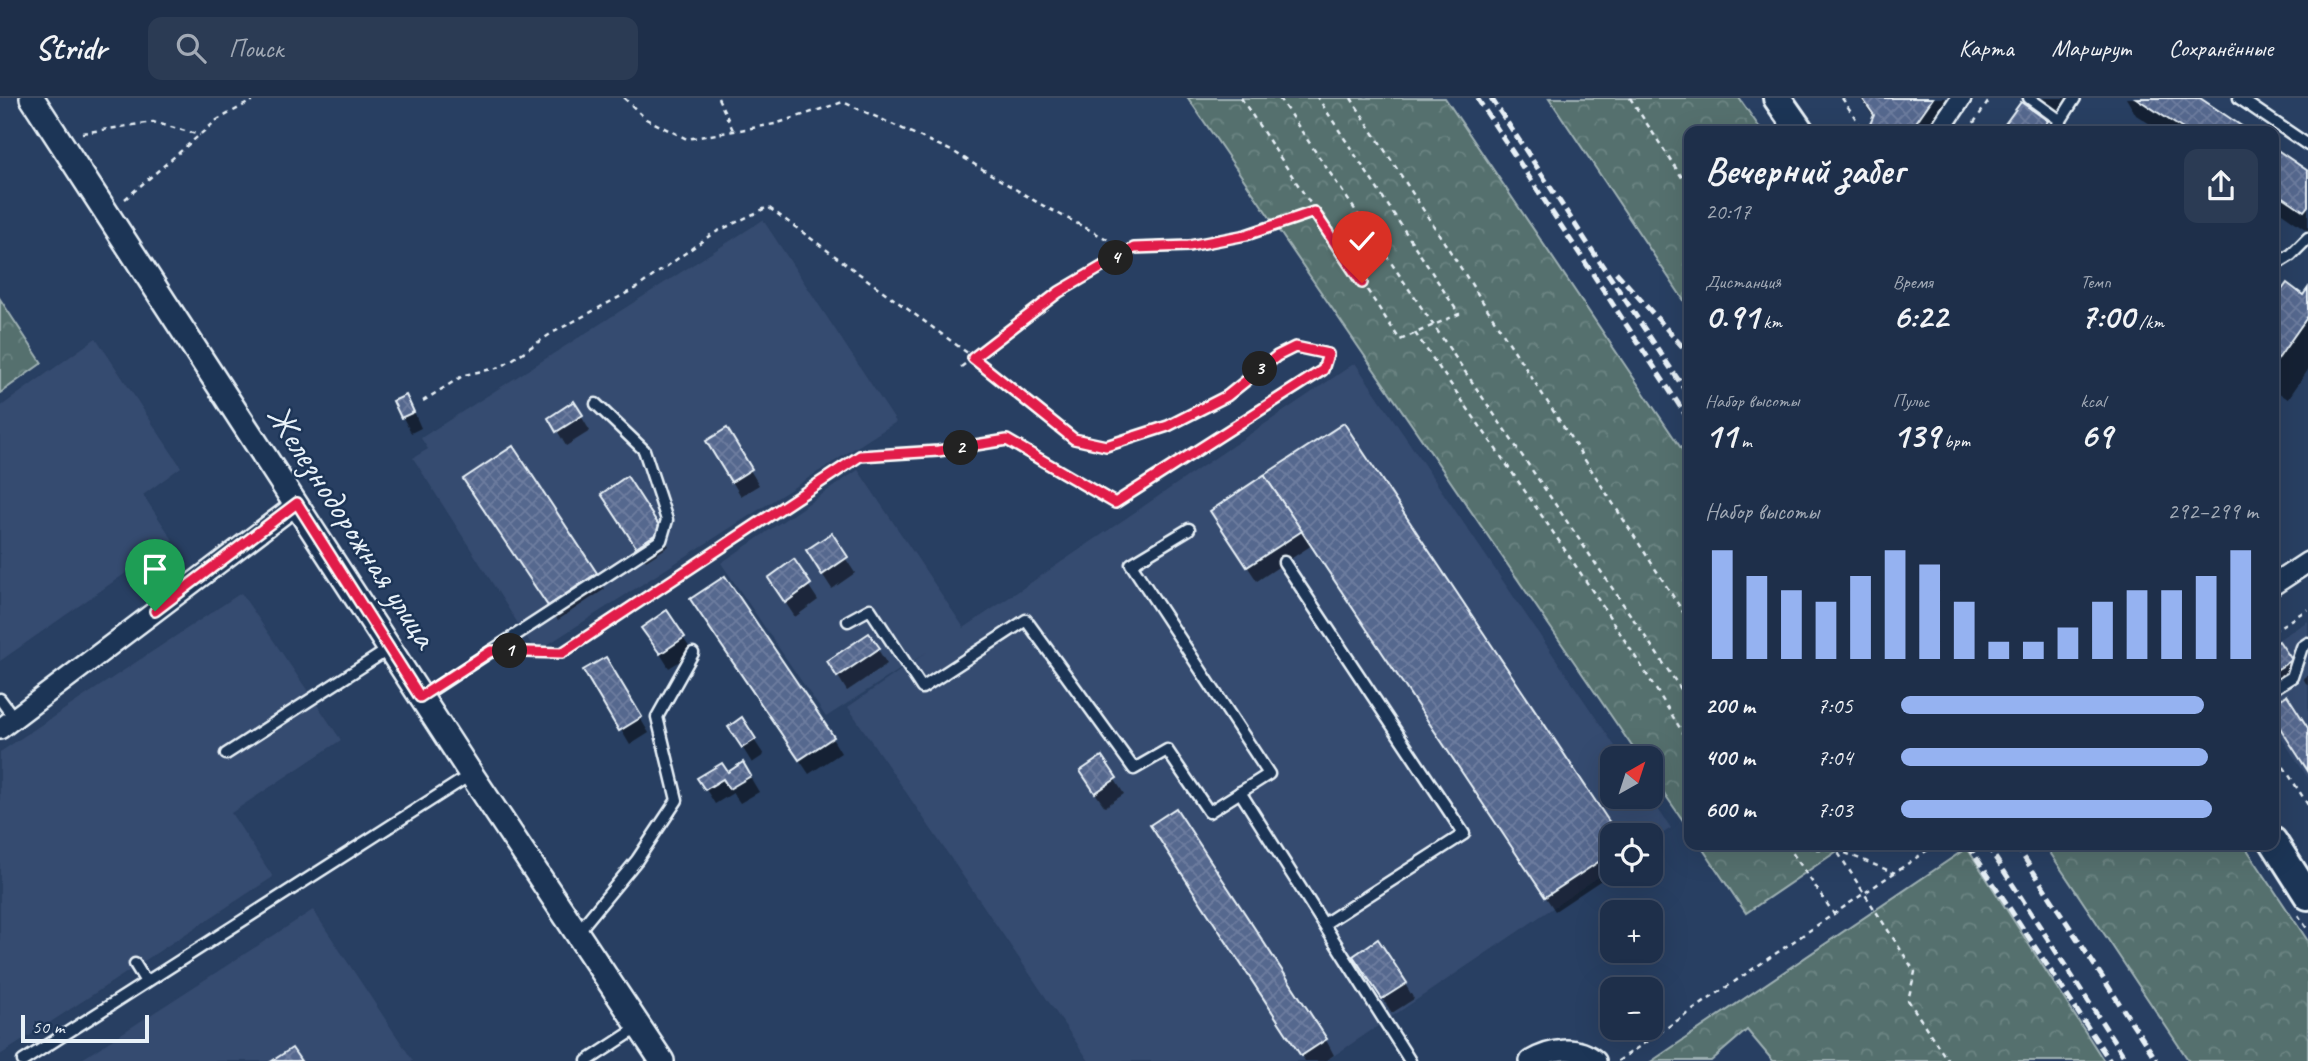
<!DOCTYPE html>
<html lang="ru">
<head>
<meta charset="utf-8">
<style>
  :root { --surface:#1e2f4a; --page:#2b3b54; --text:#f1f3f6; --muted:#a1a9b5; --line:#3c4a62; --accent:#95b2f1 }
  body { margin:0; font-family:Caveat,sans-serif; background:var(--page); color:var(--text); height:100vh; display:flex; flex-direction:column; font-size:26px; white-space:nowrap }
  * { box-sizing:border-box; margin:0 }
  p { font-size:23px; color:var(--muted) }
  .icon { flex:none; width:38px; height:38px; fill:none; stroke:currentColor; stroke-width:2; stroke-linecap:round; stroke-linejoin:round }
  .map { position:relative; flex:1; overflow:hidden }
  .sheet { position:absolute; left:1684px; top:28px; width:595px; height:724px; display:flex; flex-direction:column; background:var(--surface); border-radius:14px; box-shadow:0 7px 28px #0002,0 0 0 2px var(--line) }
  .sheet>* { flex:none }
  .needle { width:46px; rotate:39deg }
  .fabs { position:absolute; left:1600px; top:648px; display:grid; gap:14px }
  .fabs a { display:grid; place-items:center; width:63px; height:63px; border-radius:14px; background:var(--surface); box-shadow:0 7px 28px #0002,0 0 0 2px var(--line); font-size:35px }
  .scale { position:absolute; left:21px; bottom:18px; width:128px; box-sizing:border-box; padding-left:7px; border:4px solid #e8f1f8; border-top:0; font-size:19px; line-height:24px; white-space:nowrap; color:#e8f1f8; -webkit-text-stroke:5px #1d3557; paint-order:stroke }
  .pin { position:absolute; display:grid; place-items:center; width:60px; height:60px; color:#fff; margin:-72px -30px; border-radius:50% 50% 50% 0; rotate:-45deg; box-shadow:0 0 7px #0007 }
  .pin .icon { rotate:45deg }
  .km { position:absolute; width:35px; height:35px; margin:-18px; border-radius:50%; background:#222; color:#fff; font-size:19px; line-height:35px; text-align:center }
  .round { display:grid; place-items:center; flex:none; width:74px; height:74px; border-radius:14px; background:var(--page) }
  .headline { display:flex; align-items:center; justify-content:space-between; height:119px; padding:0 21px }
  h1 { font-size:38px; font-weight:700; line-height:52px }
  .figures { display:grid; grid-template-columns:repeat(3,1fr); gap:10px; height:119px; padding:7px 21px }
  .figures div { display:grid; align-content:center }
  .figures b { font-size:35px; font-weight:700 }
  .figures small { font-size:19px; font-weight:400 }
  .figures p { font-size:19px }
  .chart { height:196px; padding:14px 21px }
  .chart p { display:flex; justify-content:space-between }
  .chart svg { width:100%; height:126px; margin-top:7px; stroke:var(--accent); stroke-width:6 }
  ul { padding:0 21px; list-style:none; font-size:23px }
  li { display:grid; grid-template-columns:112px 84px 1fr; align-items:center; height:52px }
  li i { height:18px; border-radius:9px; background:var(--accent) }
  header { display:flex; align-items:center; gap:42px; box-sizing:border-box; height:98px; padding:0 35px; background:var(--surface); border-bottom:2px solid var(--line) }
  header strong { font-size:33px }
  nav { display:flex; gap:38px; margin-inline-start:auto; font-size:24px }
  .search { width:490px; height:63px; background:var(--page); display:flex; align-items:center; gap:18px; box-sizing:border-box; padding:0 24px; border-radius:14px; color:var(--muted); font-size:26px }
  .map>svg:first-child { display:block }
</style>
</head>
<body>
<header>
<strong>Stridr</strong>
<div class="search"><svg class="icon" aria-label="search" viewBox="0 0 24 24"><circle cx="10" cy="10" r="6"/><path d="M15 15l6 6"/></svg>Поиск</div>
<nav><a>Карта</a><a>Маршрут</a><a>Сохранённые</a></nav>
</header>
<div class="map">
<svg width="2308" height="963" viewBox="0 0 2308 963">
  <defs>
    <pattern id="forest-crowns" width="20" height="18" patternUnits="userSpaceOnUse" patternTransform="scale(1.75)"><rect width="20" height="18" fill="#54706e"/><path d="M2 6a3 3 0 1 1 6 0M12 15a3 3 0 1 1 6 0" fill="none" stroke="#6d8583"/></pattern>
    <pattern id="building-cross-hatch" width="8" height="8" patternUnits="userSpaceOnUse" patternTransform="scale(1.75)"><rect width="8" height="8" fill="#55678e"/><path d="M0 0l8 8M0 8l8-8" fill="none" stroke="#6d7d9f"/></pattern>
  </defs>
  <rect width="100%" height="100%" fill="#283f62"/>
  <filter id="ink" filterUnits="userSpaceOnUse"><feTurbulence type="fractalNoise" baseFrequency=".0143" numOctaves="2"/><feDisplacementMap in="SourceGraphic" scale="14" xChannelSelector="R" yChannelSelector="G"/><feConvolveMatrix kernelMatrix="1 2 1 2 8 2 1 2 1" color-interpolation-filters="sRGB"/></filter>
  <g filter="url(#ink)">
    <!-- built -->
    <g fill="#364b6f">
      <path d="M763,122L896,324L536,554L413,360L428,351L421,340Z"/>
      <path d="M96,240L181,369L143,397L173,442L0,563V309Z"/>
      <path d="M1355,265L1623,660H1612V698H1649L1671,730L1650,744V737H1612V770L1326,963H1089L848,609L927,554L826,619L721,465L858,372L964,530Z"/>
      <path d="M241,495L341,642L231,715L273,779L0,957V654Z"/>
      <path d="M2308,523V680L2273,627V545Z"/>
      <path d="M313,812L413,963H79Z"/>
    </g>
    <!-- forest -->
    <g fill="url(#forest-crowns)" stroke="#9eb0b3" stroke-width="2">
      <path d="M1188,0H1445L1689,362V731L1650,675V660H1640Z"/>
      <path d="M1549,0H1739L1762,33H1689V210Z"/>
      <path d="M0,201L42,265L0,295Z"/>
      <path d="M1700,747H1846L1746,815Z"/>
      <path d="M2045,747H2244L2308,843V963H2189Z"/>
      <path d="M1967,750L2104,963H1773L1747,932L1711,963H1652Z"/>
    </g>
    <!-- shadow -->
    <g fill="#0007">
      <path d="M1860,0H1947L1958,18L1947,33H1868L1874,20Z"/>
      <path d="M2038,0H2083L2067,24L2041,6Z"/>
      <path d="M2126,0H2197L2246,33H2161L2136,17Z"/>
      <path d="M2021,6L2047,24L2052,33H2002Z"/>
      <path d="M2273,51L2308,75V133L2273,109Z"/>
      <path d="M2308,193V272L2288,301L2273,291V207L2304,199Z"/>
      <path d="M395,304L414,314L421,330L411,335Z"/>
      <path d="M574,306L590,333L566,348L550,320Z"/>
      <path d="M1343,327L1612,737V775L1555,813L1312,447L1257,483L1221,429Z"/>
      <path d="M512,351L605,491L558,522L474,397Z"/>
      <path d="M717,359L750,372L759,387L741,398Z"/>
      <path d="M612,411L660,433L669,448L646,463Z"/>
      <path d="M831,438L855,475L832,491L817,468Z"/>
      <path d="M793,464L818,502L795,519L779,495Z"/>
      <path d="M667,515L693,555L669,570L644,530Z"/>
      <path d="M701,517L832,640L841,655L809,676Z"/>
      <path d="M869,537L887,566L847,593L829,564Z"/>
      <path d="M2273,548L2290,563L2296,572L2273,588Z"/>
      <path d="M605,562L649,635L630,647L586,573Z"/>
      <path d="M2308,577V589L2303,580Z"/>
      <path d="M741,622L764,657L752,665L739,644Z"/>
      <path d="M1102,661L1124,696L1105,709L1091,689Z"/>
      <path d="M743,667L759,694L740,705L733,695L715,706L699,680L727,676Z"/>
      <path d="M1176,712L1326,942L1334,957L1325,963H1305L1161,743Z"/>
      <path d="M1364,873L1405,886L1414,901L1392,915Z"/>
    </g>
    <!-- building -->
    <g fill="url(#building-cross-hatch)" stroke="#e8f1f8" stroke-width="2">
      <path d="M1862,0H1933L1910,33H1867L1874,17Z"/>
      <path d="M2136,0H2200L2249,33H2186Z"/>
      <path d="M2021,4L2048,23L2041,33H2000Z"/>
      <path d="M2273,49L2308,73V108L2304,113L2273,92Z"/>
      <path d="M2287,185L2303,197L2308,190V218L2273,268V204Z"/>
      <path d="M406,297L414,314L401,320L393,303Z"/>
      <path d="M574,303L583,317L556,334L548,320Z"/>
      <path d="M1344,325L1618,737H1612V755L1545,799L1264,377Z"/>
      <path d="M727,330L752,371L731,384L706,343Z"/>
      <path d="M513,348L597,475L548,508L463,381Z"/>
      <path d="M1264,377L1302,433L1247,469L1210,413Z"/>
      <path d="M627,378L662,432L636,449L601,396Z"/>
      <path d="M832,435L848,459L822,477L806,452Z"/>
      <path d="M794,461L811,486L785,505L768,480Z"/>
      <path d="M725,478L834,639L799,662L690,501Z"/>
      <path d="M667,512L685,539L660,556L641,530Z"/>
      <path d="M869,535L880,550L837,579L827,563Z"/>
      <path d="M2279,543L2292,562L2273,574V546Z"/>
      <path d="M606,559L642,619L619,633L583,572Z"/>
      <path d="M2287,597L2308,630V673L2273,619V606Z"/>
      <path d="M742,619L756,641L742,650L728,629Z"/>
      <path d="M1102,658L1117,680L1095,695L1080,673Z"/>
      <path d="M743,664L751,678L729,691L723,681L705,692L697,680L722,665L728,674Z"/>
      <path d="M1176,710L1327,941L1301,958L1150,727Z"/>
      <path d="M1378,841L1407,885L1382,901L1353,858Z"/>
      <path d="M292,950L301,963H272Z"/>
    </g>
    <g fill="none" stroke-linecap="round" stroke-linejoin="round">
      <!-- service casing -->
      <g stroke="#e8f1f8" stroke-width="15">
        <g id="service">
          <path d="M2029,0L2061,23"/>
          <path d="M2239,0L2308,47"/>
          <path d="M2054,33L2075,0"/>
          <path d="M2273,168L2291,157L2308,140"/>
          <path d="M1284,464L1464,736L1324,826"/>
          <path d="M848,523L870,511L922,590L1026,522L1134,671L1167,652L1209,714L1269,676L1131,466L1189,431"/>
          <path d="M2273,591L2292,579L2302,549L2308,545"/>
          <path d="M421,599L661,442L667,422L644,352L596,306"/>
          <path d="M0,601L14,620"/>
          <path d="M226,656L389,551"/>
          <path d="M1240,694L1410,963"/>
          <path d="M577,835L637,762L677,702L657,619L693,555"/>
          <path d="M135,866L146,884"/>
          <path d="M23,963L470,677"/>
          <path d="M587,963L639,929"/>
        </g>
      </g>
      <!-- minor casing -->
      <g stroke="#e8f1f8" stroke-width="24">
        <g id="minor">
          <path d="M1939,33L1961,0"/>
          <path d="M2273,487L2308,464"/>
          <path d="M0,631L297,406"/>
          <path d="M1530,963C1550,951 1577,946 1596,963"/>
        </g>
      </g>
      <!-- tertiary casing -->
      <g stroke="#e8f1f8" stroke-width="28">
        <path id="tertiary" d="M32,0L471,676L662,963"/>
      </g>
      <!-- secondary casing -->
      <g stroke="#e8f1f8" stroke-width="32">
        <g id="secondary">
          <path d="M1777,0L1800,33"/>
          <path d="M2273,743L2308,798"/>
        </g>
      </g>
      <!-- path -->
      <g stroke="#e8f1f8" stroke-width="2.5" stroke-dasharray="5 5" stroke-linecap="butt">
        <path d="M624,0L646,21L687,41L775,26L843,4L954,54L1040,106L1124,150L1189,148L1246,137L1314,114"/>
        <path d="M718,0L733,32"/>
        <path d="M1241,0L1400,242L1459,216L1318,0"/>
        <path d="M1279,0L1689,603"/>
        <path d="M1351,0L1689,523"/>
        <path d="M1630,0L1689,90"/>
        <path d="M1842,0L1864,33"/>
        <path d="M1968,33L1991,0"/>
        <path d="M82,35L153,24L200,37"/>
        <path d="M125,101L217,22L257,0"/>
        <path d="M1415,235C1509,370 1604,504 1689,645"/>
        <path d="M961,269L1060,194L1131,151"/>
        <path d="M423,303L464,277L501,269L552,235L638,189L712,136L768,109L973,259L1074,341L1106,348L1169,328L1227,298L1277,258L1295,249L1328,255L1323,272L1115,405L1007,342L938,353L860,358L562,555L515,554"/>
        <path d="M2273,533L2308,511"/>
        <path d="M2273,652L2308,707"/>
        <path d="M1787,747L1834,816"/>
        <path d="M1808,747L1811,751H1835L1895,775"/>
        <path d="M1833,747L1915,874L1908,902L1948,963"/>
        <path d="M2298,817L2308,832"/>
        <path d="M1618,963L1935,747"/>
      </g>
      <!-- service -->
      <use href="#service" stroke="#1d3557" stroke-width="10"/>
      <!-- minor -->
      <use href="#minor" stroke="#1d3557" stroke-width="19"/>
      <!-- tertiary -->
      <use href="#tertiary" stroke="#1d3557" stroke-width="23"/>
      <!-- secondary -->
      <use href="#secondary" stroke="#1d3557" stroke-width="26"/>
      <!-- rail -->
      <g stroke="#e8f1f8" stroke-width="5" stroke-dasharray="10 5" stroke-linecap="butt">
        <path d="M1477,0L1689,322"/>
        <path d="M1491,0L1689,298"/>
        <path d="M1616,174L1689,256"/>
        <path d="M1968,747L2110,963"/>
        <path d="M1987,747L2127,963"/>
        <path d="M2016,747L2157,963"/>
      </g>
    </g>
  </g>
  <g fill="none" stroke-linecap="round" stroke-linejoin="round" filter="url(#ink)">
    <!-- route casing -->
    <g stroke="#fff" stroke-width="14">
      <path id="route" d="M155,513L297,405L420,599L491,553L562,555L860,358L938,353L1007,342L1115,405L1323,272L1328,256L1295,249L1277,258L1227,298L1168,328L1106,348L1074,341L973,260L1059,194L1134,150L1189,148L1246,137L1314,114L1362,185"/>
    </g>
    <!-- route -->
    <use href="#route" stroke="#e11d48" stroke-width="9"/>
  </g>
  <g text-anchor="middle" dominant-baseline="central" stroke-width="5" stroke-linejoin="round" paint-order="stroke">
    <!-- street labels -->
    <g font-size="35" fill="#e8f1f8" stroke="#1d3557">
      <text transform="translate(352 428) rotate(57)">Железнодорожная улица</text>
    </g>
  </g>
</svg>
<div class="fabs">
<a><svg class="needle" viewBox="-14 -14 28 28"><path d="M0-13l5 13h-10z" fill="#e53935"/><path d="M0 13l5-13h-10z" fill="#a1a9b5"/></svg></a>
<a><svg class="icon" aria-label="locate" viewBox="0 0 24 24"><circle cx="12" cy="12" r="6"/><path d="M12 2v4M12 18v4M2 12h4M18 12h4"/></svg></a>
<a>+</a>
<a>−</a>
</div>
<div class="scale">50 m</div>
<div class="pin" style="left:155px;top:513px;background:#1e9e55"><svg class="icon" aria-label="arrive" viewBox="0 0 24 24"><path d="M6 21V4h12l-3 4 3 4H6"/></svg></div>
<div class="pin" style="left:1362px;top:185px;background:#d93025"><svg class="icon" aria-label="check" viewBox="0 0 24 24"><path d="M5 12l5 5 9-10"/></svg></div>
<b class="km" style="left:510px;top:553px">1</b>
<b class="km" style="left:961px;top:350px">2</b>
<b class="km" style="left:1260px;top:271px">3</b>
<b class="km" style="left:1116px;top:160px">4</b>
<section class="sheet">
<div class="headline"><div><h1>Вечерний забег</h1><p>20:17</p></div><a class="round"><svg class="icon" aria-label="share" viewBox="0 0 24 24"><path d="M12 15V3M7 8l5-5 5 5M5 13v7h14v-7"/></svg></a></div>
<div class="figures">
<div><p>Дистанция</p><b>0.91<small> km</small></b></div>
<div><p>Время</p><b>6:22</b></div>
<div><p>Темп</p><b>7:00<small> /km</small></b></div>
</div>
<div class="figures">
<div><p>Набор высоты</p><b>11<small> m</small></b></div>
<div><p>Пульс</p><b>139<small> bpm</small></b></div>
<div><p>kcal</p><b>69</b></div>
</div>
<div class="chart"><p><span>Набор высоты</span>292–299 m</p>
<svg viewBox="0 0 160 44" preserveAspectRatio="none"><path d="M5 44V6M15 44V15M25 44V20M35 44V24M45 44V15M55 44V6M65 44V11M75 44V24M85 44V38M95 44V38M105 44V33M115 44V24M125 44V20M135 44V20M145 44V15M155 44V6"/></svg>
</div>
<ul>
<li><b>200 m</b>7:05<i style="width:85%"></i></li>
<li><b>400 m</b>7:04<i style="width:86%"></i></li>
<li><b>600 m</b>7:03<i style="width:87%"></i></li>
</ul>
</section>
</div>
</body>
</html>
